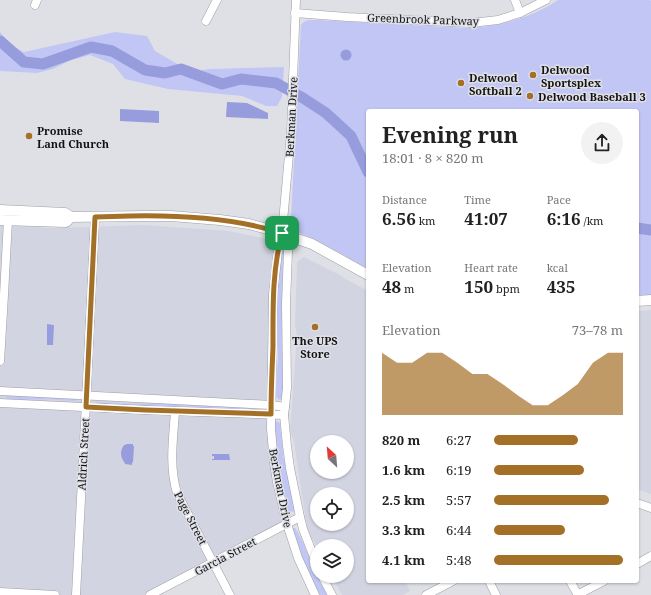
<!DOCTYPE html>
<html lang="en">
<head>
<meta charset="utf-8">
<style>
  :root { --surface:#fff; --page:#f2f2f2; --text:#222; --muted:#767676; --accent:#a47028 }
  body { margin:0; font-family:"Noto Serif",serif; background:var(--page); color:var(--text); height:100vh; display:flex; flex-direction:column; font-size:15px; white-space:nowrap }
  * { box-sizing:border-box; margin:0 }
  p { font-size:13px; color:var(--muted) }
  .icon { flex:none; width:22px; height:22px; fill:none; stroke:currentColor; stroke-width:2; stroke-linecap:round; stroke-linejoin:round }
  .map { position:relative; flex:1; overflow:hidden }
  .drawer { position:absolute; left:366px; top:109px; width:273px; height:474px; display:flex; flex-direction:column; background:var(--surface); border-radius:4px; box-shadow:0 1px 3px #0004 }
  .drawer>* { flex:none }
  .needle { width:26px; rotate:334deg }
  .controls { position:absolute; left:310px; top:435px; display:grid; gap:8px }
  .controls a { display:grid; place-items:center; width:44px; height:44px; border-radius:50%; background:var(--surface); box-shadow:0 1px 3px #0004; font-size:20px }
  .pin { position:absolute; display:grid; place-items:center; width:34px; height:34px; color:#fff; margin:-17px; border-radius:8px; box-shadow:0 2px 6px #0006 }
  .round { display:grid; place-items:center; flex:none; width:42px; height:42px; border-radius:21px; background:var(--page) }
  .head { display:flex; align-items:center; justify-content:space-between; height:68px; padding:0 16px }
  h1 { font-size:22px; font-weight:700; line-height:30px }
  .figures { display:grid; grid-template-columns:repeat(3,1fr); gap:6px; height:68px; padding:4px 16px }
  .figures div { display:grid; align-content:center }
  .figures b { font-size:17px; font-weight:700 }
  .figures small { font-size:11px; font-weight:400 }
  .figures p { font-size:11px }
  .chart { height:112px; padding:8px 16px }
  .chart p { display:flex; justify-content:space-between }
  .chart svg { width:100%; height:72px; margin-top:4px; fill:var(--accent); opacity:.7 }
  ul { padding:0 16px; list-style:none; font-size:13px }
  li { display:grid; grid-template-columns:64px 48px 1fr; align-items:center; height:30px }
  li i { height:10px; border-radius:5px; background:var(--accent) }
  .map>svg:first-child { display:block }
</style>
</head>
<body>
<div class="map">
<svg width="651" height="595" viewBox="0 0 651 595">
  <rect width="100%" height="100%" fill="#dfe0e6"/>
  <!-- built -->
  <g fill="#d3d4e2" fill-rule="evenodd">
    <path d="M0,225L52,228L143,225L216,230L228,231L273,240L277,250L272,370L277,482L281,522L214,563L150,595H0Z"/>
    <path d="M304,257L342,276L344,278L368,291V581H405L410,591L403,595H342L332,576H347V546H317L309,534L306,522L294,442L290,430L297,336L295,326L297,262ZM317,442H347V472H317ZM317,494H347V524H317Z"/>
    <path d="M651,310V494L637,489V311Z"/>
  </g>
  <!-- green -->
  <g fill="#c2c6f5">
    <path d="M558,0H650L651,1V295L637,297V111H368V269L318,241L291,229L289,226L291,219L301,25C305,19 311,20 317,20L468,28C500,26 531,18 558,0Z"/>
    <path d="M0,32L12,46L24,52L115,32L147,36L155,51L179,65L194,71L211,69L284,67L282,97L277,106H266L242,96L168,89L125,79L113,64L90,55L71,60L53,69L37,73L0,71Z"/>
    <path d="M282,252H283L282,310L284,387L282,399L280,400L277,398L276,396L278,357L276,329L279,263Z"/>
    <path d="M8,395L75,399L77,400L75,401L48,399L21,400H7L6,396Z"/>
    <path d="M96,402L130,404L156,403L260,408V409L259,410L219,408L195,409L96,404Z"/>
    <path d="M275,421L279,422L280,424L284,460L289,478L295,507L294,511L292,512L289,511L286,504L278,469L274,440Z"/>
    <path d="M293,528H295C305,542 308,559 317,574V576H318L330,595H320L307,574L292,529Z"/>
  </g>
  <!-- water -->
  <g fill="#979cdc">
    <circle cx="346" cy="55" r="5.5"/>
    <path d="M227,102L247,103L268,113V119L226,117Z"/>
    <path d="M120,109L159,111V123L120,121Z"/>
    <path d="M47,324L54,325L53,345H47Z"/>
    <path d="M126,444H133V446H134L133,462L132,463V465L125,464V463L124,462C120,456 120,451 124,445H126Z"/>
    <path d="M212,454H229L230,460H212V459H214V456H212Z"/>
  </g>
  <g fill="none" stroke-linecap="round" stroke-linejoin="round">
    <!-- river -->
    <g stroke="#979cdc" stroke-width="11">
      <path d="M0,41L24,62L43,64L91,47L112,51L145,70L165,73L181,69L222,84L241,79L276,83L303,98L326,113L351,136L368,172"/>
      <path d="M637,228L651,230"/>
    </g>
    <!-- minor casing -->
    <g stroke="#9e9fa5" stroke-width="9">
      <g id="minor">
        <path d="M296,0L291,133L288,166L282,233L278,250L273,295L271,429L274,463L277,482L287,524L298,558L315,595"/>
        <path d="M515,0L520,13"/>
        <path d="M35,5L37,0"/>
        <path d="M295,13L347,17L471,23L498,20L520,13L546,0"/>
        <path d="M206,21L217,0"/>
        <path d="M283,234L288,251L286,304L287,388L284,415L287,446L290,468L300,517L303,529L317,565"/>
        <path d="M0,361L4,295L8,220"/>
        <path d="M0,391L271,405L285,407"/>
        <path d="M0,403L145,410L284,415"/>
        <path d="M175,412C173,439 169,467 177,493L230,595"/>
        <path d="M637,503L651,508"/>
        <path d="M637,564L651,556"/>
        <path d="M322,576L332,595"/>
        <path d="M489,581L496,595"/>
        <path d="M570,581L578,595"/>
        <path d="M0,592L55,595"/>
        <path d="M76,595L87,383L95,217"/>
        <path d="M150,595L300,517"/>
        <path d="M426,595L453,581"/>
        <path d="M577,595L604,581"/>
      </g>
    </g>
    <!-- major casing -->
    <g stroke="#9e9fa5" stroke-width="11">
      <g id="major">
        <path d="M0,210L65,213L71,217"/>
        <path d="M0,220L66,222L71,217L146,216H171L220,220L249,224L271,230L312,244L368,275"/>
        <path d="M637,301L651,300"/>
      </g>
    </g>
    <!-- minor -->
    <use href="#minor" stroke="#fff" stroke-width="8"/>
    <!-- major -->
    <use href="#major" stroke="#fff" stroke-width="10"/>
  </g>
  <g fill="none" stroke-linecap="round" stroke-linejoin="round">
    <!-- route casing -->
    <g stroke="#fff" stroke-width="8">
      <path id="route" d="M130,216C181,215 234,218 282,233C272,271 273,308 273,347C272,369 271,392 271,414L145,410L86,407L95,217Z"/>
    </g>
    <!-- route -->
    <use href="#route" stroke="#a47028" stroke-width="5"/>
  </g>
  <!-- markers -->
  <g fill="#a47028" stroke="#dfe0e6" stroke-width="1.5">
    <circle cx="533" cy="75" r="4"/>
    <circle cx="461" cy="83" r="4"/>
    <circle cx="530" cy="96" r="4"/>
    <circle cx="29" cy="136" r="4"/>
    <circle cx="315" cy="327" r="4"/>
  </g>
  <g text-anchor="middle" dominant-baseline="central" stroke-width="3" stroke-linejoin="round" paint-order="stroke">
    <!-- street labels -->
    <g font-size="11" fill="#131315" stroke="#dfe0e6">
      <text transform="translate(423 19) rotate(2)">Greenbrook Parkway</text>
      <text transform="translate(291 117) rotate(-87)">Berkman Drive</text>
      <text transform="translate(83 454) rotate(-87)">Aldrich Street</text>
      <text transform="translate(281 488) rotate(79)">Berkman Drive</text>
      <text transform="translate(191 518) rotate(63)">Page Street</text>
      <text transform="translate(225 556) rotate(-28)">Garcia Street</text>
    </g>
    <!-- poi labels -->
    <g font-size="11" font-weight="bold" fill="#131315" stroke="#dfe0e6" text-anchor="start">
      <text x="541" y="69">Delwood<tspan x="541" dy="13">Sportsplex</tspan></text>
      <text x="469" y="77">Delwood<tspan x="469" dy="13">Softball 2</tspan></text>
      <text x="538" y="96">Delwood Baseball 3</text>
      <text x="37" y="130">Promise<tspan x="37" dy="13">Land Church</tspan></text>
      <text x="315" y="340" text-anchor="middle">The UPS<tspan x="315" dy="13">Store</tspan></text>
    </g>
  </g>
</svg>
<div class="controls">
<a><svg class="needle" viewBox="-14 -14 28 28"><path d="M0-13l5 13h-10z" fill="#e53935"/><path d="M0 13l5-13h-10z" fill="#767676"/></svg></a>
<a><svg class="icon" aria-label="locate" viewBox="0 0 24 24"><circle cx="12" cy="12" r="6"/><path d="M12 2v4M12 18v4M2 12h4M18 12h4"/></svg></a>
<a><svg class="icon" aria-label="layers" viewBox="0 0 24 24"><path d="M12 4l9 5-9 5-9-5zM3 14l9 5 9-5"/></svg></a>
</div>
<div class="pin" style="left:282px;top:233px;background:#1e9e55"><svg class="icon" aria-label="arrive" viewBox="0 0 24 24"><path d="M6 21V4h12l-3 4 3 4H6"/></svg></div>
<section class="drawer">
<div class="head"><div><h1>Evening run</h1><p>18:01 · 8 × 820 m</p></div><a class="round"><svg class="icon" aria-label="share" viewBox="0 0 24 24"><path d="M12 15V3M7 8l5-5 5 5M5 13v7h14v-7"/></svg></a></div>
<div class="figures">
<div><p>Distance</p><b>6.56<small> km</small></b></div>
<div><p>Time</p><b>41:07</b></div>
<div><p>Pace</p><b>6:16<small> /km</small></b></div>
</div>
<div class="figures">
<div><p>Elevation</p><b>48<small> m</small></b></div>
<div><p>Heart rate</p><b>150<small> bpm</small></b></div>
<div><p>kcal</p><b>435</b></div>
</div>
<div class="chart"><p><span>Elevation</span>73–78 m</p>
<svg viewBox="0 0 160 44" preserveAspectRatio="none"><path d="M0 44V6L10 12L20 12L30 6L40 6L50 12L60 19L70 19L80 25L90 32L100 38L110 38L120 32L130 25L140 12L150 6L160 6V44z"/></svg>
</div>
<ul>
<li><b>820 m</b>6:27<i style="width:65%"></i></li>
<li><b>1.6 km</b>6:19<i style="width:70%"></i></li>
<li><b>2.5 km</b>5:57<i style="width:89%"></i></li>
<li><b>3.3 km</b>6:44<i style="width:55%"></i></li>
<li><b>4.1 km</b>5:48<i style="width:100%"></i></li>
</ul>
</section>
</div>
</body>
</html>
